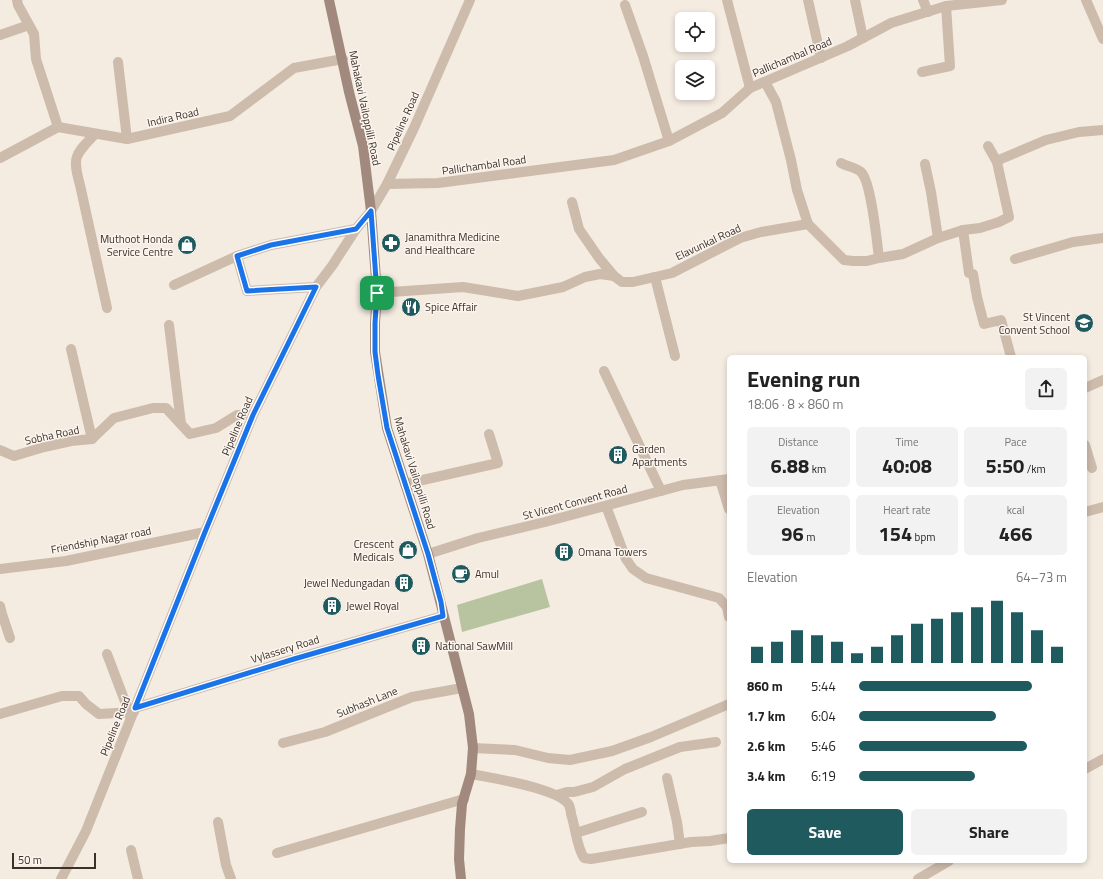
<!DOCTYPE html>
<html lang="en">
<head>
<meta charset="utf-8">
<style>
  :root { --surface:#fff; --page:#f2f2f2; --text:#222; --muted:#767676; --accent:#1f5a5e }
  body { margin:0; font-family:"Titillium Web",sans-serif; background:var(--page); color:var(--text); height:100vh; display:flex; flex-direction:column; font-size:15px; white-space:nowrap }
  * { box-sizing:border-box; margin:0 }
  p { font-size:13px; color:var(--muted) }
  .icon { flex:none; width:22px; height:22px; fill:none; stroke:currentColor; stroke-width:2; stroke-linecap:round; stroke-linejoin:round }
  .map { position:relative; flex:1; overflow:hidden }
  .details { position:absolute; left:727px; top:355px; width:360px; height:508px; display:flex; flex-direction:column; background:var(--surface); border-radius:6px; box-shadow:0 2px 6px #0003 }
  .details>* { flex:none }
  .tools { position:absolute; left:675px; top:12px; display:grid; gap:8px }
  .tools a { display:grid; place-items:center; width:40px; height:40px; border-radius:6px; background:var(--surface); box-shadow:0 2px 6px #0003; font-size:20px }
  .scale { position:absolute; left:12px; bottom:10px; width:84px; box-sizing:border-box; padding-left:4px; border:2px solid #3b302b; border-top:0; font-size:11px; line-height:14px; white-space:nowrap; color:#3b302b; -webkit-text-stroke:3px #fbf5ee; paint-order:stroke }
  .pin { position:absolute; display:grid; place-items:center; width:34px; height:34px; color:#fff; margin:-17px; border-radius:8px; box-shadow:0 2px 6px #0006 }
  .round { display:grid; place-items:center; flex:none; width:42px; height:42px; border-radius:6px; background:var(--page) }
  .headline { display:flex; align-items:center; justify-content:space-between; height:68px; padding:0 20px }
  h1 { font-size:22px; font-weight:700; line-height:30px }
  .stats { display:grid; grid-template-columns:repeat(3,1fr); gap:6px; height:68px; padding:4px 20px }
  .stats div { display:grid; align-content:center; border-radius:6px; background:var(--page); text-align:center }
  .stats b { font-size:20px; font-weight:700 }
  .stats small { font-size:11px; font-weight:400 }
  .stats p { font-size:11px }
  .chart { height:112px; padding:8px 20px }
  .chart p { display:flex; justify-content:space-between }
  .chart svg { width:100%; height:72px; margin-top:4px; stroke:var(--accent); stroke-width:6 }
  .cta { display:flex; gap:8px; margin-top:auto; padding:8px 20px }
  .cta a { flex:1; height:46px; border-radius:6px; background:var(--accent); color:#fff; font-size:16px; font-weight:700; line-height:46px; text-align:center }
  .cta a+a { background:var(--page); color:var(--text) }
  ul { padding:0 20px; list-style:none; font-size:13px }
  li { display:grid; grid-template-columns:64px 48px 1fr; align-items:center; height:30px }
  li i { height:10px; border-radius:5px; background:var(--accent) }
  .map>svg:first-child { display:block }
</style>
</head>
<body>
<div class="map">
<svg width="1103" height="879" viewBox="0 0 1103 879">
  <rect width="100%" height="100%" fill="#f4ebe1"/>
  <!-- green -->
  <path fill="#b8c4a0" d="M542,579L550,607L462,632L457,605Z"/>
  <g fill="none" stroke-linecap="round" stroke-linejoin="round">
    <!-- minor -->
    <g stroke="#cdbbac" stroke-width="10">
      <path d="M17,0L18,5L34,34L36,59L58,127"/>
      <path d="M727,0L750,88"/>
      <path d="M808,0L821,58"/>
      <path d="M855,0L863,38"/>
      <path d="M923,0L928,12"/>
      <path d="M625,5L643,56L669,141"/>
      <path d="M0,35L29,25"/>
      <path d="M118,62L127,139"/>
      <path d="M922,72L950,66L946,6"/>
      <path d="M765,82L776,102L791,160L797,190L808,224"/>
      <path d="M95,134C75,155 72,156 80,185L107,308"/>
      <path d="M988,146L997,162"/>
      <path d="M0,158L58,127L127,139L230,116L294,68L343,59"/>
      <path d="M841,163C846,166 857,168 861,172C871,181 877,242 879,258"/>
      <path d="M925,164L931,192L938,238"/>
      <path d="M572,202L579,229L599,258L614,276"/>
      <path d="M963,230L969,273L973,274L977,297L984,324L1001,320L1011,357"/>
      <path d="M237,256L271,245L356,229"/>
      <path d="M1015,259L1073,242L1103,238"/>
      <path d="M655,277L675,356"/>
      <path d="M174,285L237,256L247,291L316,287"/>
      <path d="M377,293L463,287L518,296L563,287L585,277L600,274L614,276L622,282H633L672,273L740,238L761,232L808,224L844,260L853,261H867L879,258L903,254L938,238L963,230L980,228L999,222L1009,217L997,162L1001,159L1046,140L1079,132L1103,130"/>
      <path d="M169,325L181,424"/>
      <path d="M71,349L92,439"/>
      <path d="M604,371L661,491"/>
      <path d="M1085,388L1103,380"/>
      <path d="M1085,445L1092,468"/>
      <path d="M0,450L14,456L44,447L71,441L92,439L114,418L153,408H166L190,434L216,428L237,415H253"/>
      <path d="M720,480L729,509"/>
      <path d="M405,484L498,463L489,434"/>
      <path d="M606,506L626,559L633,569L646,578L719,598L727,607L729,617"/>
      <path d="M1085,512L1103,507"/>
      <path d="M428,554L478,538L545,522L683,485L729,479"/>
      <path d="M0,569L66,561L205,532"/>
      <path d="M0,606L2,614L10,638"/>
      <path d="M107,654L129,712"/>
      <path d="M135,708L294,659L443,616"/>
      <path d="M0,714L62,696H79L86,704L99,714L134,712"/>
      <path d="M283,743L325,732L412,697L462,688"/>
      <path d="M473,748L515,750L548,758L570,760L612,751L651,737L729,704"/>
      <path d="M1085,769L1103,759"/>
      <path d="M471,774C491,778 559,788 569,805C570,808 571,811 571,814C576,829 576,845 584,858L591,859L691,842L710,841L729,838"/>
      <path d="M667,778L677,822L680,844"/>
      <path d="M557,795L567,792H574L593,787L625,769L680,747L716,742"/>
      <path d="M218,822L226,865L231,879"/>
      <path d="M576,833L642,812"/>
      <path d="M131,850L138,879"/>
      <path d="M277,853L464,799"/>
      <path d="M918,879L949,861"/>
    </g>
    <!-- tertiary -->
    <g stroke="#cdbbac" stroke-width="10">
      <path d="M1086,0L1103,39"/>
      <path d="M387,184L438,183L614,160L669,141L722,113L750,88L848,46L891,23L946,6L1002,0"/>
      <path d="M61,879L86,831L205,532L253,415L316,287L332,266L356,229L371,211L387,184L414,128L470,0"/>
    </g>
    <!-- secondary -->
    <path stroke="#a18a7d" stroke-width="10" d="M329,0L349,92L363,146L371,211L377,293L375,323V352L387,428L428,554L469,714L473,748L471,774L462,804L460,829L459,859L461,879"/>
  </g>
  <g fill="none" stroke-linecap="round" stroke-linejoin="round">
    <!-- route casing -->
    <g stroke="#fff" stroke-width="8">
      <path id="route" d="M371,211L377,293L375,323V352L378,375L387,428L428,554L441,602L443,616L294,659L135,708L205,532L253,415L316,287L247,291L237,256L271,245L356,229Z"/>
    </g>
    <!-- route -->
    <use href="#route" stroke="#1a73e8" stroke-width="5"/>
  </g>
  <!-- icons -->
  <defs>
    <g id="pharmacy-disc" transform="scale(1)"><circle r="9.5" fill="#1f5a5e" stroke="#fbf5ee"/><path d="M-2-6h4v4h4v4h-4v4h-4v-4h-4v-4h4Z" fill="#fff"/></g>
    <g id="shop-disc" transform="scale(1)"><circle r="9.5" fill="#1f5a5e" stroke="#fbf5ee"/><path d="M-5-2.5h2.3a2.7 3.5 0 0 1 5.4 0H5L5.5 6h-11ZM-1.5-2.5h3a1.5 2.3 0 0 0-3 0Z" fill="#fff"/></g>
    <g id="restaurant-disc" transform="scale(1)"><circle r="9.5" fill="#1f5a5e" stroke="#fbf5ee"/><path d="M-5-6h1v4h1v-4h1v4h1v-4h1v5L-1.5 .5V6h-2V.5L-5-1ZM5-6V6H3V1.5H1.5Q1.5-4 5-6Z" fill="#fff"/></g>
    <g id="school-disc" transform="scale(1)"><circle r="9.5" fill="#1f5a5e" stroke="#fbf5ee"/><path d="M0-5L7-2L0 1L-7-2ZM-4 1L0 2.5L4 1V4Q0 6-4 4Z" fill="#fff"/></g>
    <g id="building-disc" transform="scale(1)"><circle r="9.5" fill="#1f5a5e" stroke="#fbf5ee"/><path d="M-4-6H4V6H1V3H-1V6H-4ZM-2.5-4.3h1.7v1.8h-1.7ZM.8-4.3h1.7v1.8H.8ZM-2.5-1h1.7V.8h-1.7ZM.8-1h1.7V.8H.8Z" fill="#fff"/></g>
    <g id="cafe-disc" transform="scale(1)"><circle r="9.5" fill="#1f5a5e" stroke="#fbf5ee"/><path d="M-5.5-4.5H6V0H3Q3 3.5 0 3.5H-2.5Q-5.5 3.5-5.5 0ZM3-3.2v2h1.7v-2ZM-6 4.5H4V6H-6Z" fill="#fff"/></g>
  </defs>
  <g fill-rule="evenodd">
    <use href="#pharmacy-disc" x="391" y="243"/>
    <use href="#shop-disc" x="187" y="245"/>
    <use href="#restaurant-disc" x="411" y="307"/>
    <use href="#school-disc" x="1084" y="323"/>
    <use href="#building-disc" x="618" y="455"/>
    <use href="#shop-disc" x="408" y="550"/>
    <use href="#building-disc" x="564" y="552"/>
    <use href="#cafe-disc" x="461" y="574"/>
    <use href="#building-disc" x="404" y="583"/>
    <use href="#building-disc" x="332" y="606"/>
    <use href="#building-disc" x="421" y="646"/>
  </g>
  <g text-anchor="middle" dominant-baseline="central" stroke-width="3" stroke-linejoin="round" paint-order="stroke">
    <!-- street labels -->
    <g font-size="11" fill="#3b302b" stroke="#fbf5ee">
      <text transform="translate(792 57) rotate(-23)">Pallichambal Road</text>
      <text transform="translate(365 108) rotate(78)">Mahakavi Vailoppilli Road</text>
      <text transform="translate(173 117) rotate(-13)">Indira Road</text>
      <text transform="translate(403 121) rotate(-66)">Pipeline Road</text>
      <text transform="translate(484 165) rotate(-8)">Pallichambal Road</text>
      <text transform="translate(708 242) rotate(-25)">Elavunkal Road</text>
      <text transform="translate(237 426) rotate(-67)">Pipeline Road</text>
      <text transform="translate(52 435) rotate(-12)">Sobha Road</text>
      <text transform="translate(415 473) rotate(73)">Mahakavi Vailoppilli Road</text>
      <text transform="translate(575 502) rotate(-15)">St Vicent Convent Road</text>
      <text transform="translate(101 540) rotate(-11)">Friendship Nagar road</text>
      <text transform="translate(285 649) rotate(-17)">Vylassery Road</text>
      <text transform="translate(367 702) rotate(-22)">Subhash Lane</text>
      <text transform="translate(115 726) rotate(-68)">Pipeline Road</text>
    </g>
    <!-- poi labels -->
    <g font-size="11" fill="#3b302b" stroke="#fbf5ee" text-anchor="start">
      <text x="405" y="237">Janamithra Medicine<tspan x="405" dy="13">and Healthcare</tspan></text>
      <text x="173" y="239" text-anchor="end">Muthoot Honda<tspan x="173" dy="13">Service Centre</tspan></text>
      <text x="425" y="307">Spice Affair</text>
      <text x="1070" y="317" text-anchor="end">St Vincent<tspan x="1070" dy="13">Convent School</tspan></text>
      <text x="632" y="449">Garden<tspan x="632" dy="13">Apartments</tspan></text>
      <text x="394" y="544" text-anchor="end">Crescent<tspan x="394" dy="13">Medicals</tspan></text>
      <text x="578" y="552">Omana Towers</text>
      <text x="475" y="574">Amul</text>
      <text x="390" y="583" text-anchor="end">Jewel Nedungadan</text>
      <text x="346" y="606">Jewel Royal</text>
      <text x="435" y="646">National SawMill</text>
    </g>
  </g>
</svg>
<div class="tools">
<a><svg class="icon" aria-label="locate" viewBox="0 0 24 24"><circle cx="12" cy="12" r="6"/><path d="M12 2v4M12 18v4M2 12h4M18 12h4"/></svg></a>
<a><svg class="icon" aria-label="layers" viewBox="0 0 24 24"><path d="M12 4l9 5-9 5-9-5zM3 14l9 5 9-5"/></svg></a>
</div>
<div class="scale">50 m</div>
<div class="pin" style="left:377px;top:293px;background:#1e9e55"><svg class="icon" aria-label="arrive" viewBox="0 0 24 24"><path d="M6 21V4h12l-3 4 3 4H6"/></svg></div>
<section class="details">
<div class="headline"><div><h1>Evening run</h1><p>18:06 · 8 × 860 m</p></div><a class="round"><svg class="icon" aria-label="share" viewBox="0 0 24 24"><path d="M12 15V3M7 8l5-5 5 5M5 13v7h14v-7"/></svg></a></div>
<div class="stats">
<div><p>Distance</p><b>6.88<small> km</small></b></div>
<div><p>Time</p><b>40:08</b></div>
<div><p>Pace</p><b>5:50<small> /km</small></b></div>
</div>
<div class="stats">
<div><p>Elevation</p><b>96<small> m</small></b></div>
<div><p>Heart rate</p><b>154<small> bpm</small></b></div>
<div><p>kcal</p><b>466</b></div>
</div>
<div class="chart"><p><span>Elevation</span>64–73 m</p>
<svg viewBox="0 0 160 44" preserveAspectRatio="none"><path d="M5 44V34M15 44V31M25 44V24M35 44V27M45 44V31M55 44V38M65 44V34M75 44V27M85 44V20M95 44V17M105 44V13M115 44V10M125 44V6M135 44V13M145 44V24M155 44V34"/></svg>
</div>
<ul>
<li><b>860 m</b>5:44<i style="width:83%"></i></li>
<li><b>1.7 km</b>6:04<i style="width:66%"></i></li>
<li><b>2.6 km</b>5:46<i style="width:81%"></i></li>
<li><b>3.4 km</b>6:19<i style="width:56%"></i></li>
</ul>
<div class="cta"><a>Save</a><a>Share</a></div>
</section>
</div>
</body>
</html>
